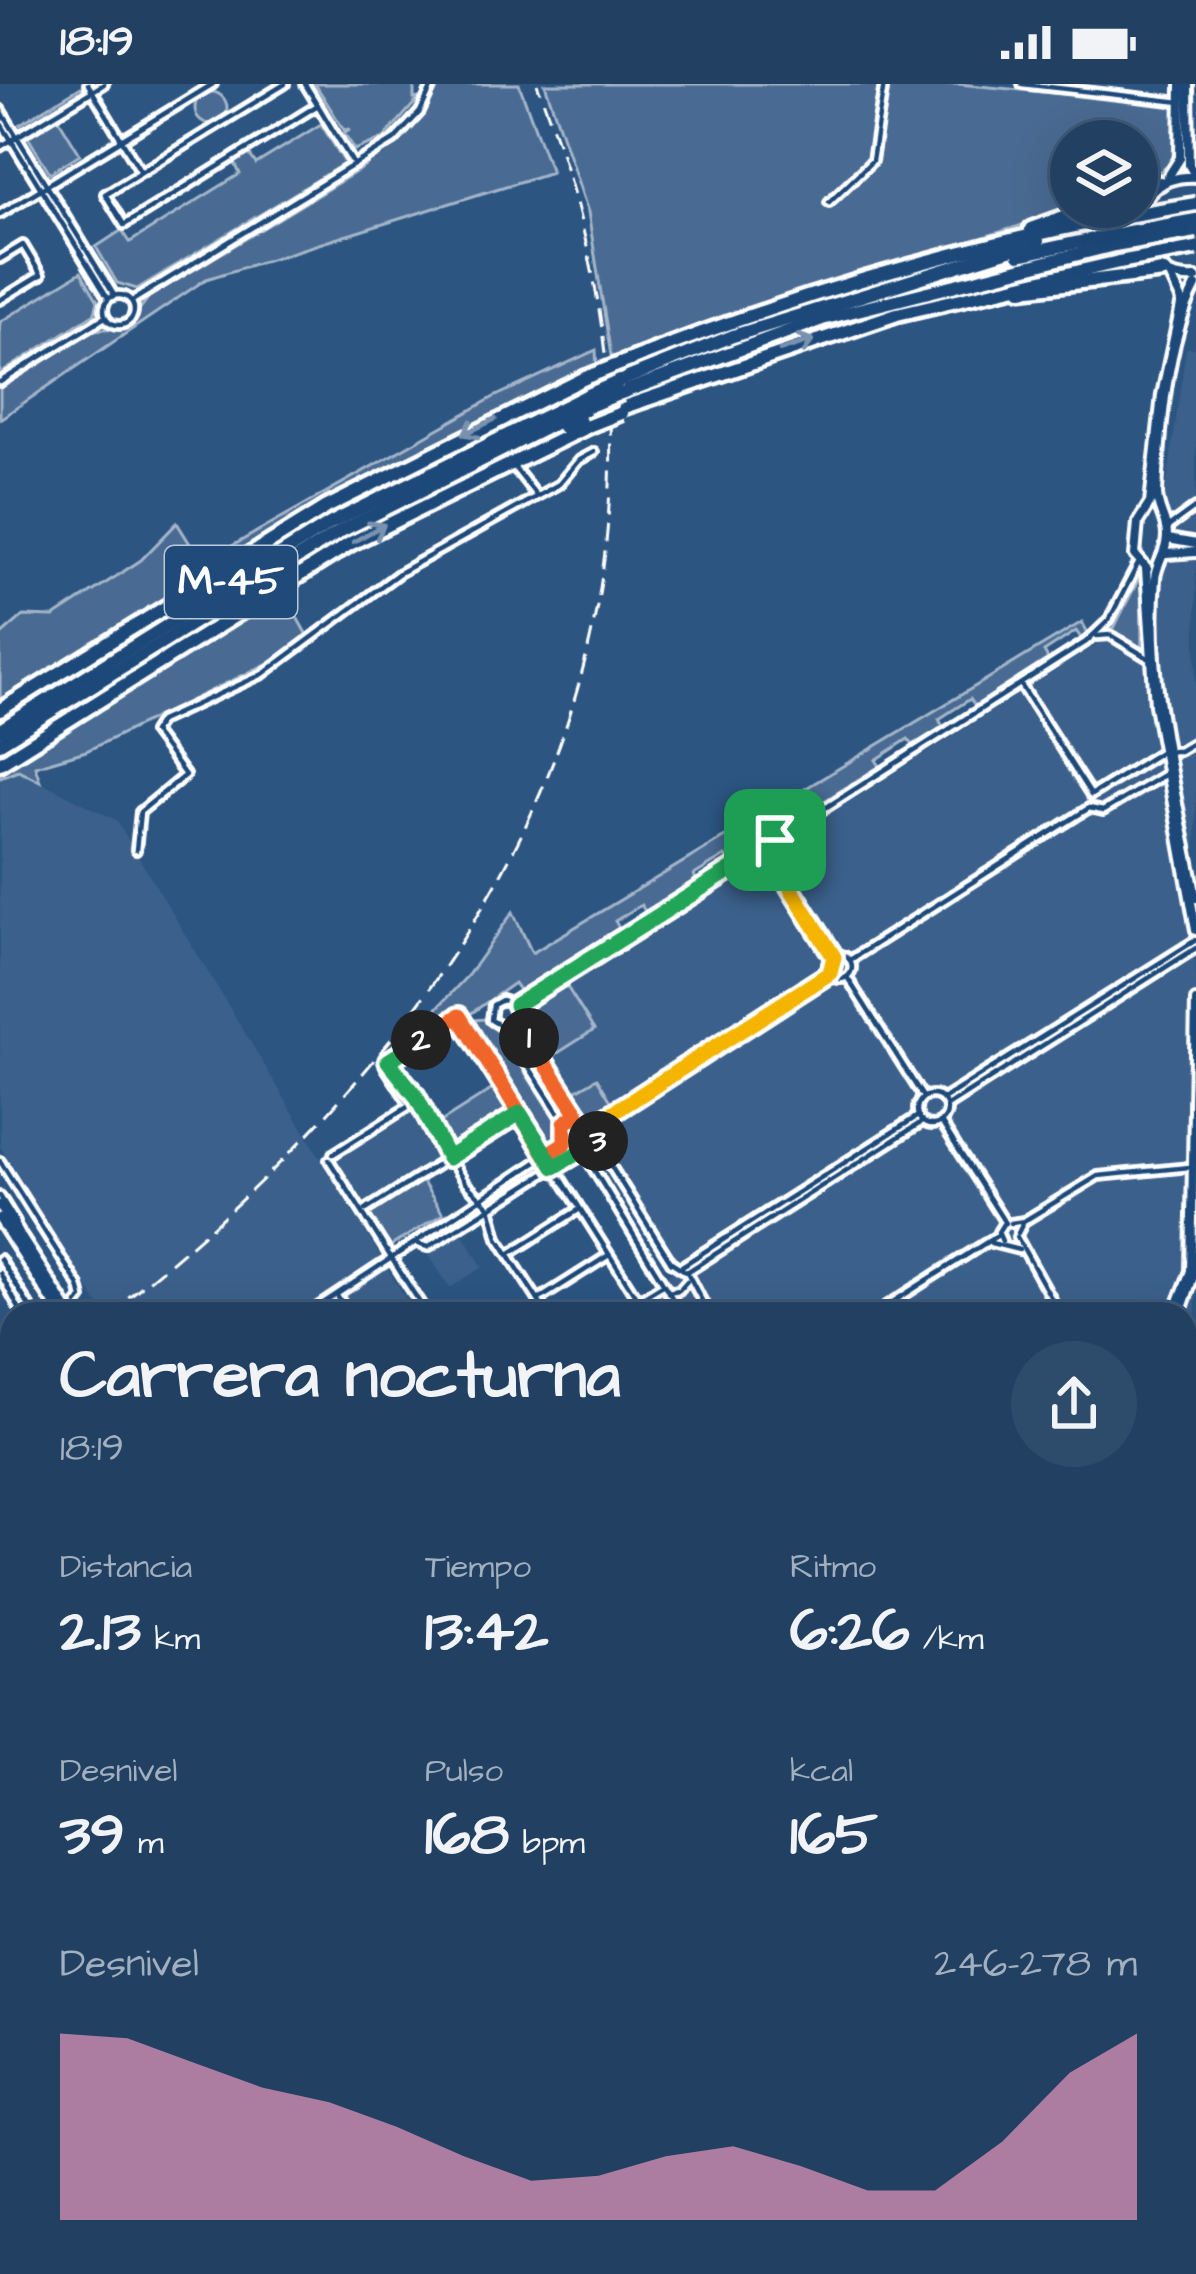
<!DOCTYPE html>
<html lang="es">
<head>
<meta charset="utf-8">
<style>
  :root { --surface:#214062; --page:#2d4b6b; --text:#f1f3f6; --muted:#a2afbe; --line:#3e5977; --accent:#e797bd }
  body { margin:0; font-family:"Architects Daughter",sans-serif; background:var(--page); color:var(--text); height:100vh; display:flex; flex-direction:column; font-size:45px; white-space:nowrap }
  * { box-sizing:border-box; margin:0 }
  p { font-size:39px; color:var(--muted) }
  .icon { flex:none; width:66px; height:66px; fill:none; stroke:currentColor; stroke-width:2; stroke-linecap:round; stroke-linejoin:round }
  .map { position:relative; flex:1; overflow:hidden }
  .details { position:absolute; left:0px; top:1218px; width:1197px; height:972px; display:flex; flex-direction:column; background:var(--surface); border-radius:36px 36px 0 0; box-shadow:0 12px 48px #0002,0 0 0 3px var(--line) }
  .details>* { flex:none }
  .controls { position:absolute; left:1050px; top:36px; display:grid; gap:24px }
  .controls a { display:grid; place-items:center; width:108px; height:108px; border-radius:50%; background:var(--surface); box-shadow:0 12px 48px #0002,0 0 0 3px var(--line); font-size:60px }
  .pin { position:absolute; display:grid; place-items:center; width:102px; height:102px; color:#fff; margin:-51px; border-radius:24px; box-shadow:0 6px 18px #0006 }
  .km { position:absolute; width:60px; height:60px; margin:-30px; border-radius:50%; background:#222; color:#fff; font-size:33px; line-height:60px; text-align:center }
  .round { display:grid; place-items:center; flex:none; width:126px; height:126px; border-radius:63px; background:var(--page) }
  .overview { display:flex; align-items:center; justify-content:space-between; height:204px; padding:0 60px }
  h1 { font-size:66px; font-weight:800; line-height:90px }
  .figures { display:grid; grid-template-columns:repeat(3,1fr); gap:18px; height:204px; padding:12px 60px }
  .figures div { display:grid; align-content:center }
  .figures b { font-size:60px; font-weight:800 }
  .figures small { font-size:33px; font-weight:400 }
  .figures p { font-size:33px }
  .chart { height:336px; padding:24px 60px }
  .chart p { display:flex; justify-content:space-between }
  .chart svg { width:100%; height:216px; margin-top:12px; fill:var(--accent); opacity:.7 }
  .status { display:flex; justify-content:space-between; align-items:center; height:84px; padding:0 60px; background:var(--surface); direction:ltr }
  .status svg { height:33px; fill:currentColor }
  .map>svg:first-child { display:block }
</style>
</head>
<body>
<div class="status"><b>18:19</b><svg viewBox="0 0 49 12"><path d="M0 12V9h3v3zM5 12V6h3v6zM10 12V3h3v9zM15 12V0h3v12zM26 1h20v11H26zM47 4h2v5h-2z"/></svg></div>
<div class="map">
<svg width="1196" height="2190" viewBox="0 0 1196 2190">
  <rect width="100%" height="100%" fill="#2c5582"/>
  <filter id="ink" filterUnits="userSpaceOnUse"><feTurbulence type="fractalNoise" baseFrequency=".00833" numOctaves="2"/><feDisplacementMap in="SourceGraphic" scale="24" xChannelSelector="R" yChannelSelector="G"/><feConvolveMatrix kernelMatrix="1 2 1 2 8 2 1 2 1" color-interpolation-filters="sRGB"/></filter>
  <g filter="url(#ink)">
    <!-- built -->
    <g fill="#3b618b">
      <path d="M1186,264H1196V1328L1185,1334V1230H606L678,1184L521,927L1107,554L1138,496L1157,491L1167,474L1170,451L1164,422Z"/>
      <path d="M18,686L116,736L415,1230H104L0,1062V694Z"/>
      <path d="M411,1027L440,1074L363,1122L336,1075Z"/>
      <path d="M462,1149L483,1183L450,1204L428,1170Z"/>
      <path d="M717,2178H905L885,2190H698Z"/>
      <path d="M931,2178H1010L981,2190H956L954,2182L938,2190Z"/>
      <path d="M1039,2178H1096L1089,2190H1010Z"/>
    </g>
    <!-- green -->
    <g fill="#486b92" stroke="#a4b5c8" stroke-width="3">
      <path d="M315,0H414V15L419,14L384,54L355,66L344,49L350,45L344,46Z"/>
      <path d="M445,0H519L551,88L206,195L0,335V304L94,246L126,243L149,213L364,83L411,43L433,5Z"/>
      <path d="M545,0H959L1178,21L1172,79L1137,103V57H1071V123H1080L808,208L612,278L588,128Z"/>
      <path d="M81,3L88,15L58,34L80,70L50,89L20,40Z"/>
      <circle cx="211" cy="24" r="16"/>
      <path d="M321,40L345,79L137,205L117,199L96,163L122,146L130,158L240,90L234,77L248,68L256,80Z"/>
      <path d="M81,188L98,217L95,229L0,290V238Z"/>
      <path d="M596,266L597,285L379,389L0,618V552L23,532L54,533L141,476L177,439L202,479L494,313Z"/>
      <path d="M1138,496L1141,498L1142,565L1113,546Z"/>
      <path d="M284,510L308,553L293,567L86,667L35,682L40,697L18,686L0,693V687Z"/>
      <path d="M1082,538L1088,549L1081,554L1076,547L1044,568L1048,575L975,622L970,615L939,635L943,643L913,661L908,655L876,676L880,682L821,719L816,713L785,733L789,740L775,749L757,750L749,765L729,778L725,772L694,791L697,798L647,830L641,821L615,837L621,847L522,910L514,899L466,933L462,928L397,967L468,891L513,828L532,869Z"/>
      <path d="M564,898L594,946L550,974L523,927Z"/>
      <path d="M484,935L500,949L558,1040L559,1054L552,1061L545,1059L472,944L474,936Z"/>
      <path d="M597,994L612,1019L592,1030L572,1009Z"/>
      <path d="M499,1001L516,1029L453,1068L436,1041Z"/>
      <path d="M422,1097L443,1130L389,1163L369,1131Z"/>
      <path d="M465,2178H587L576,2190H446Z"/>
    </g>
    <g fill="none" stroke-linecap="round" stroke-linejoin="round">
      <!-- street-tunnel -->
      <path stroke="#4c6e95" stroke-width="4.5" stroke-dasharray="4.5 2" stroke-linecap="butt" d="M8,2185L19,2178"/>
      <!-- street casing -->
      <g stroke="#fff" stroke-width="14">
        <g id="street">
          <path d="M88,0L141,88"/>
          <path d="M285,0L105,110L124,141L318,21"/>
          <path d="M305,0L354,81"/>
          <path d="M1022,0L1181,18"/>
          <path d="M0,25L114,211"/>
          <path d="M0,38L108,214"/>
          <path d="M0,63L104,0"/>
          <path d="M829,118L872,77L884,0"/>
          <path d="M0,130L213,0"/>
          <path d="M0,175L23,161L41,191L0,216"/>
          <circle cx="119" cy="226" r="15"/>
          <path d="M132,217L394,56L420,28L433,0"/>
          <path d="M0,298L105,233"/>
          <path d="M514,383L536,411"/>
          <path d="M1167,444L1196,423"/>
          <path d="M1097,552L1110,551L1148,574"/>
          <path d="M1021,601L1091,711"/>
          <path d="M1091,711L1162,667H1179L1196,657"/>
          <path d="M1089,724L1103,727L1167,689"/>
          <path d="M775,756L1086,558L1109,536L1138,480"/>
          <path d="M136,766L140,728L185,691L153,648L160,637L263,590L399,489L559,400L579,376L594,368"/>
          <path d="M753,772L758,753L775,756"/>
          <path d="M753,772L764,779L773,776"/>
          <path d="M773,776L834,873"/>
          <path d="M773,776L778,764L775,756"/>
          <circle cx="840" cy="883" r="12"/>
          <path d="M850,876L1089,724"/>
          <path d="M847,893L923,1013"/>
          <path d="M516,921L753,772"/>
          <path d="M516,921L518,936L578,1030"/>
          <path d="M504,944L565,1039"/>
          <path d="M504,944L491,936L493,921L502,916L516,921"/>
          <path d="M389,977L459,933L638,1216"/>
          <circle cx="932" cy="1026" r="15"/>
          <path d="M943,1015L1196,856"/>
          <path d="M414,1019L408,1018L386,984L389,977L465,1099L490,1123L498,1154L547,1230"/>
          <path d="M947,1022L1196,864"/>
          <path d="M578,1030L597,1039"/>
          <path d="M941,1038L1005,1139"/>
          <path d="M565,1039V1059L577,1067"/>
          <path d="M597,1039L830,889"/>
          <path d="M597,1060L671,1178"/>
          <path d="M597,1060V1039"/>
          <path d="M583,1068L682,1230"/>
          <path d="M333,1070L414,1019"/>
          <path d="M329,1076L427,1230"/>
          <path d="M0,1077L79,1202L82,1214L70,1229"/>
          <path d="M0,1112L16,1138"/>
          <path d="M366,1126L520,1029"/>
          <path d="M1011,1139L1024,1137L1098,1092L1190,1083"/>
          <path d="M1018,1149L1024,1137"/>
          <path d="M1017,1153L1060,1230"/>
          <path d="M1002,1157L998,1148L1003,1140"/>
          <path d="M991,1159L1019,1166"/>
          <path d="M418,1160L428,1163L579,1068"/>
          <path d="M509,1170L580,1125"/>
          <path d="M0,1175L34,1230"/>
          <path d="M671,1178L687,1188L709,1230"/>
          <path d="M682,1182L918,1032"/>
          <path d="M687,1188L922,1038"/>
          <path d="M0,1189L22,1230"/>
          <path d="M668,1208L679,1206L687,1197"/>
          <path d="M337,1212L349,1230"/>
          <path d="M538,1216L609,1171"/>
          <path d="M307,1230L565,1059"/>
          <path d="M615,1230L661,1202"/>
          <path d="M874,1230L998,1151"/>
          <path d="M0,1261L12,1255"/>
          <path d="M1185,1287V1290"/>
          <path d="M0,1292L12,1278"/>
          <path d="M1185,1420L1196,1429"/>
          <path d="M1185,1514L1196,1530"/>
          <path d="M1185,1536L1194,1526"/>
          <path d="M1185,1601L1196,1588"/>
          <path d="M1185,1654L1196,1650"/>
          <path d="M1185,1711L1196,1732"/>
          <path d="M1185,1748L1196,1743"/>
          <path d="M1185,1789L1193,1804"/>
          <path d="M1185,1842L1196,1831"/>
          <path d="M1185,1854L1196,1844"/>
          <path d="M1185,1965L1196,1954"/>
          <path d="M0,2012H12"/>
          <path d="M1185,2026L1196,2022"/>
          <path d="M0,2034L12,2054"/>
          <path d="M0,2118L12,2137"/>
          <path d="M1185,2127L1196,2129"/>
          <path d="M37,2178L44,2190"/>
          <path d="M88,2178L96,2190"/>
          <path d="M137,2178L144,2190"/>
          <path d="M215,2178L223,2190"/>
          <path d="M242,2178L249,2190"/>
          <path d="M374,2178L381,2190"/>
          <path d="M697,2178H702"/>
          <path d="M834,2178L841,2190"/>
          <path d="M295,2182L302,2178"/>
          <path d="M53,2190L71,2179L78,2190"/>
          <path d="M150,2190L169,2178"/>
          <path d="M187,2190L206,2178"/>
          <path d="M256,2190L275,2178"/>
          <path d="M431,2190L450,2178"/>
          <path d="M1000,2190L1028,2178"/>
        </g>
      </g>
      <!-- secondary casing -->
      <g stroke="#fff" stroke-width="16">
        <g id="secondary">
          <path d="M1188,0L1189,81L1196,93C1159,91 1136,114 1137,151C1146,179 1166,196 1196,194"/>
          <path d="M1166,96L1180,74L1181,0"/>
          <path d="M1196,202C1166,258 1160,346 1157,409C1157,427 1167,435 1167,452C1167,470 1156,479 1155,495C1146,601 1177,711 1196,814"/>
          <path d="M1168,455L1196,460"/>
          <path d="M1166,470L1196,468"/>
          <path d="M1146,485L1155,621L1196,846"/>
          <path d="M1147,485L1135,471L1138,438L1150,419L1162,311L1182,217L1170,191"/>
          <path d="M1174,1230L1191,1187L1196,917"/>
          <path d="M1180,1230L1196,1184"/>
          <path d="M1185,1888L1196,1894"/>
          <path d="M1185,2150L1196,2146"/>
          <path d="M577,2190L587,2178"/>
          <path d="M1096,2190L1103,2178"/>
        </g>
      </g>
      <!-- primary casing -->
      <g stroke="#fff" stroke-width="18">
        <g id="primary">
          <path d="M0,1121L64,1221"/>
          <path d="M0,1135L61,1230"/>
          <path d="M662,2178L670,2190"/>
          <path d="M673,2178L680,2190"/>
        </g>
      </g>
      <!-- highway casing -->
      <g stroke="#fff" stroke-width="21">
        <g id="highway">
          <path d="M1137,107L1160,99"/>
          <path d="M1031,145L1092,123"/>
          <path d="M1019,171L1112,151"/>
          <path d="M1022,205L1164,188"/>
          <path d="M620,280C779,217 941,168 1108,135"/>
          <path d="M620,297L733,252L1038,157"/>
          <path d="M621,309L822,235L1114,161"/>
          <path d="M621,324L897,230L1119,178"/>
          <path d="M563,343L587,334"/>
          <path d="M0,626L327,423L585,294"/>
          <path d="M0,646L331,439L586,312"/>
          <path d="M0,659L341,447L587,323"/>
          <path d="M0,679L351,459L588,342"/>
        </g>
      </g>
      <!-- street -->
      <use href="#street" stroke="#1f4a7a" stroke-width="4.5"/>
      <!-- secondary -->
      <use href="#secondary" stroke="#1f4a7a" stroke-width="8"/>
      <!-- primary -->
      <use href="#primary" stroke="#1f4a7a" stroke-width="9"/>
      <!-- highway -->
      <use href="#highway" stroke="#1f4a7a" stroke-width="12"/>
      <!-- rail -->
      <g stroke="#fff" stroke-width="3" stroke-dasharray="18 9" stroke-linecap="butt">
        <path d="M107,1230C514,914 735,512 537,0"/>
        <path d="M0,1333L12,1319"/>
        <path d="M1185,1363L1196,1357"/>
        <path d="M1185,2082L1196,2085"/>
        <path d="M0,2162L17,2190"/>
      </g>
      <!-- primary-bridge casing -->
      <g stroke="#fff" stroke-width="18" stroke-linecap="butt">
        <path id="primary-bridge" d="M64,1221L70,1230"/>
      </g>
      <!-- highway-bridge casing -->
      <g stroke="#fff" stroke-width="21" stroke-linecap="butt">
        <g id="highway-bridge">
          <path d="M1108,135L1196,120"/>
          <path d="M1112,151L1196,136"/>
          <path d="M1114,161L1196,147"/>
          <path d="M1119,178L1196,164"/>
          <path d="M585,294L620,280"/>
          <path d="M586,312L620,297"/>
          <path d="M587,323L621,309"/>
          <path d="M588,342L621,329"/>
        </g>
      </g>
      <!-- primary-bridge -->
      <use href="#primary-bridge" stroke="#1f4a7a" stroke-width="9"/>
      <!-- highway-bridge -->
      <use href="#highway-bridge" stroke="#1f4a7a" stroke-width="12"/>
    </g>
    <!-- one-way arrows -->
    <defs><path id="oneway-shaft" d="M-6 0H5M1.5-3L5.5 0L1.5 3" fill="none" stroke-width="1.6" stroke-linecap="round" stroke-linejoin="round" transform="scale(3)"/></defs>
    <g stroke="#7992af">
      <use href="#oneway-shaft" transform="translate(797 261) rotate(-18)"/>
      <use href="#oneway-shaft" transform="translate(479 343) rotate(154)"/>
      <use href="#oneway-shaft" transform="translate(369 449) rotate(-29)"/>
    </g>
  </g>
  <g fill="none" stroke-linecap="round" stroke-linejoin="round" filter="url(#ink)">
    <!-- split-1 casing -->
    <g stroke="#fff" stroke-width="24">
      <path id="split-1" d="M529,954L516,921L753,772L758,753L775,756"/>
    </g>
    <!-- split-2 casing -->
    <g stroke="#fff" stroke-width="24">
      <path id="split-2" d="M421,956L459,932L546,1071L565,1059V1039L578,1030L529,954"/>
    </g>
    <!-- split-3 casing -->
    <g stroke="#fff" stroke-width="24">
      <path id="split-3" d="M421,956L388,977L416,1012L448,1074L520,1029L554,1083L598,1057"/>
    </g>
    <!-- split-4 casing -->
    <g stroke="#fff" stroke-width="24">
      <path id="split-4" d="M598,1057L597,1039L830,889L834,873L812,838"/>
    </g>
    <!-- split-5 casing -->
    <g stroke="#fff" stroke-width="24">
      <path id="split-5" d="M775,756L778,764L773,776L812,838"/>
    </g>
    <!-- split-1 -->
    <use href="#split-1" stroke="#22a559" stroke-width="15"/>
    <!-- split-2 -->
    <use href="#split-2" stroke="#f0652b" stroke-width="15"/>
    <!-- split-3 -->
    <use href="#split-3" stroke="#22a559" stroke-width="15"/>
    <!-- split-4 -->
    <use href="#split-4" stroke="#f5b400" stroke-width="15"/>
    <!-- split-5 -->
    <use href="#split-5" stroke="#f5b400" stroke-width="15"/>
  </g>
  <g text-anchor="middle" dominant-baseline="central" stroke-width="9" stroke-linejoin="round" paint-order="stroke">
    <!-- shield labels -->
    <rect fill="#1f4a7a" stroke="#bcc9d7" stroke-width="3" x="165" y="462" width="132" height="72" rx="9"/>
    <g font-size="42" font-weight="bold" fill="#fff">
      <text x="231" y="498">M-45</text>
    </g>
  </g>
</svg>
<div class="controls">
<a><svg class="icon" aria-label="layers" viewBox="0 0 24 24"><path d="M12 4l9 5-9 5-9-5zM3 14l9 5 9-5"/></svg></a>
</div>
<div class="pin" style="left:775px;top:756px;background:#1e9e55"><svg class="icon" aria-label="arrive" viewBox="0 0 24 24"><path d="M6 21V4h12l-3 4 3 4H6"/></svg></div>
<b class="km" style="left:529px;top:954px">1</b>
<b class="km" style="left:421px;top:956px">2</b>
<b class="km" style="left:598px;top:1057px">3</b>
<section class="details">
<div class="overview"><div><h1>Carrera nocturna</h1><p>18:19</p></div><a class="round"><svg class="icon" aria-label="share" viewBox="0 0 24 24"><path d="M12 15V3M7 8l5-5 5 5M5 13v7h14v-7"/></svg></a></div>
<div class="figures">
<div><p>Distancia</p><b>2.13<small> km</small></b></div>
<div><p>Tiempo</p><b>13:42</b></div>
<div><p>Ritmo</p><b>6:26<small> /km</small></b></div>
</div>
<div class="figures">
<div><p>Desnivel</p><b>39<small> m</small></b></div>
<div><p>Pulso</p><b>168<small> bpm</small></b></div>
<div><p>kcal</p><b>165</b></div>
</div>
<div class="chart"><p><span>Desnivel</span>246–278 m</p>
<svg viewBox="0 0 160 44" preserveAspectRatio="none"><path d="M0 44V6L10 7L20 12L30 17L40 20L50 25L60 31L70 36L80 35L90 31L100 29L110 33L120 38L130 38L140 28L150 14L160 6V44z"/></svg>
</div>
</section>
</div>
</body>
</html>
